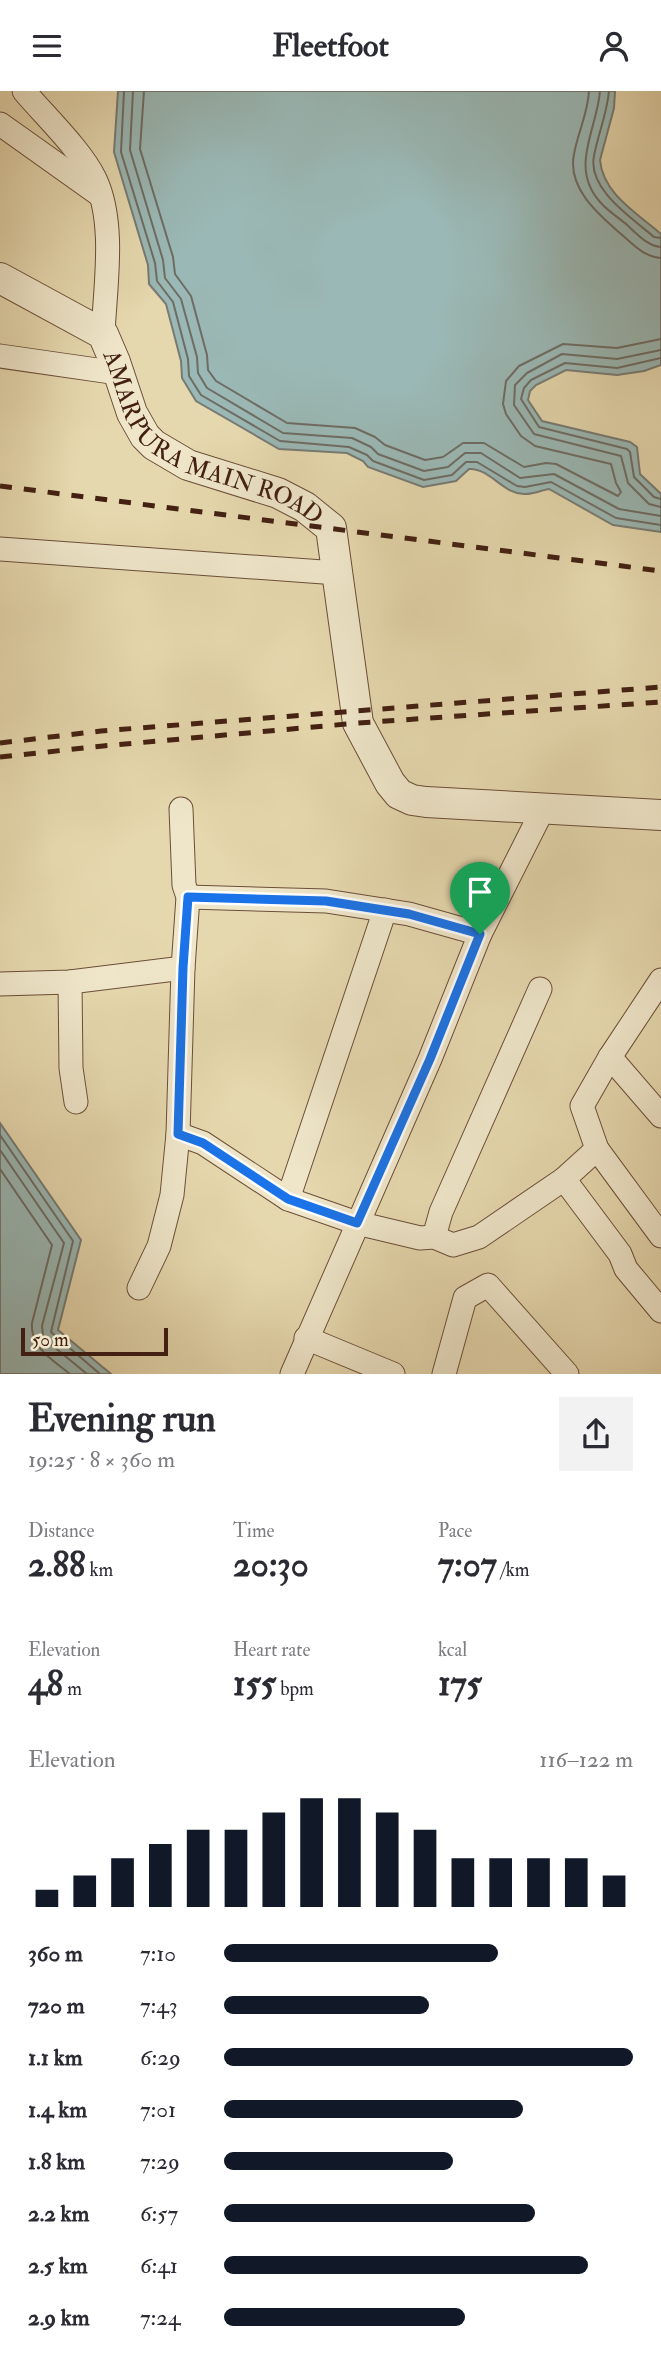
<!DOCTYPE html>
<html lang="en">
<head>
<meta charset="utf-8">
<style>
  :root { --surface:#fff; --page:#f2f2f3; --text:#2b2b33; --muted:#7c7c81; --accent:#111827 }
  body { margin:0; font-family:"IM FELL Double Pica",serif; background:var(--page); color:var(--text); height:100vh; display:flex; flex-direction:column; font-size:26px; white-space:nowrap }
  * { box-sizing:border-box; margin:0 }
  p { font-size:23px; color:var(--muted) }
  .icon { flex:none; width:38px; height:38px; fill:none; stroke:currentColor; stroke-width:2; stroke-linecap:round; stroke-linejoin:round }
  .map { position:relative; height:1283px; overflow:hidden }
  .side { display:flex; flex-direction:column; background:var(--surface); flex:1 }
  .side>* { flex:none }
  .scale { position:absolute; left:21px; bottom:18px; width:147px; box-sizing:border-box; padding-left:7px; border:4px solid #432012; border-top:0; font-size:19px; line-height:24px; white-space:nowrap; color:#432012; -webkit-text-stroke:5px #efe6ca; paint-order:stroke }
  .pin { position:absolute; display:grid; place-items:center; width:60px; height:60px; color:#fff; margin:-72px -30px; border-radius:50% 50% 50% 0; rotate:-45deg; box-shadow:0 0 7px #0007 }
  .pin .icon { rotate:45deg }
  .round { display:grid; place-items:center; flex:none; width:74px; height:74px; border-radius:0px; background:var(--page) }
  .summary { display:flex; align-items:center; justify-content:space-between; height:119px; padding:0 28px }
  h1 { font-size:38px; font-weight:800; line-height:52px }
  .metrics { display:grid; grid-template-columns:repeat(3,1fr); gap:10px; height:119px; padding:7px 28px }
  .metrics div { display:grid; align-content:center }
  .metrics b { font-size:35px; font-weight:800 }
  .metrics small { font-size:19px; font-weight:400 }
  .metrics p { font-size:19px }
  .chart { height:196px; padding:14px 28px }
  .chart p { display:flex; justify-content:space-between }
  .chart svg { width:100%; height:126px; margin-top:7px; stroke:var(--accent); stroke-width:6 }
  ul { padding:0 28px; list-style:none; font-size:23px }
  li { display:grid; grid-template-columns:112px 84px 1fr; align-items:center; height:52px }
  li i { height:18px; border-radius:9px; background:var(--accent) }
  header { display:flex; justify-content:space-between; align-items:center; height:91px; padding:0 28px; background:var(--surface); font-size:32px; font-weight:800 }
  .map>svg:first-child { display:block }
</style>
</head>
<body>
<header><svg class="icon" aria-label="menu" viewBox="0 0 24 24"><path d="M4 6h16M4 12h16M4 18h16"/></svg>Fleetfoot<svg class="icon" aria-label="person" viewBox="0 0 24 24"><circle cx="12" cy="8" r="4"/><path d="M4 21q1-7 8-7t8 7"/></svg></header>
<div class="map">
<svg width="661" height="1283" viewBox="0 0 661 1283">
  <rect width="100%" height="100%" fill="#e6d8ae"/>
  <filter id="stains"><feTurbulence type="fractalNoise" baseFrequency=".00286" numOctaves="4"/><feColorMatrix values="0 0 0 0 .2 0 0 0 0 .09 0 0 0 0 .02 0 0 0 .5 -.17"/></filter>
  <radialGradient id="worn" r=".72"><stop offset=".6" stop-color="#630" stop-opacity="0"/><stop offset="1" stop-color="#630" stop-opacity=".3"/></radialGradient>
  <!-- water -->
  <g fill="#9ab8b5" stroke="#777b74" stroke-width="2">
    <path d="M118,0H615L614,17L600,69C603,103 637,122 661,143V274L644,280L617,284L566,279L536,294L530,300L528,309L542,330L630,351L637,356L640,383L661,403V441L613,434L549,398C542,399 534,403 526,403C504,405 491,377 469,378L456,390L423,396L368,376L363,370L347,362L279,358L196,310L182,287L181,270L166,213L149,193L148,174L114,61Z"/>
    <path d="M0,1032L81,1149L58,1239L111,1283H0Z"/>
  </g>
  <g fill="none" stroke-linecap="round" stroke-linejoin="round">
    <!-- shore -->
    <g stroke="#6e6c64" stroke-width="2">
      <path d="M124,0L121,61L155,172L157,190L173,211L188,268L189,285L201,304L280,350L349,356L367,364L373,370L424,389L452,384L466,371H477L517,395L525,396L551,391L616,427L661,434"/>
      <path d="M133,0L130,59L163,169L165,187L181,208L197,266L198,282L207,297L283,342L352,347L371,356L378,363L424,380L448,376L465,362H481L520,387L554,383L619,418L661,425"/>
      <path d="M144,0L140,58L173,166L175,183L191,205L207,264L208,279L216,290L287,332L355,337L375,346L385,354L425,369L443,366L463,352H484L524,376L546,372L556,373L618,405L621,401L616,392L611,373L535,355L521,345L506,323L503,313L506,290L519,275L563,253L617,257L661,248"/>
      <path d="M589,0C588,22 578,41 574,63C567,97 598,123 621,143C633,153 644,166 661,167"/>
      <path d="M600,0C597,39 569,76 600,111C607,119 617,126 625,132C636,142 647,155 661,156"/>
      <path d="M609,0C607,23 598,43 594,65C587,98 632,127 654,146L661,147"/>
      <path d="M661,259L617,268L562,263L527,282L515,294L514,314L534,343L621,365L628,392L649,413L661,416"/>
      <path d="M661,267L617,277L565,272L531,289L524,297L521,308L539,336L627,358L630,361L634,386L654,406L661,408"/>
      <path d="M0,1044L73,1150L51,1241L100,1283"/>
      <path d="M0,1059L64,1152L42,1235L43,1244L48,1251L87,1283"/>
      <path d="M0,1078L52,1154L32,1232C30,1257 53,1269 70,1283"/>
    </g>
    <!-- minor casing -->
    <g stroke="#6c4e39" stroke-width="25">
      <g id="minor">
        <path d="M24,0C45,25 81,59 95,88C116,132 105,196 103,243"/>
        <path d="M0,33L100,104"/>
        <path d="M0,265L118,282"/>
        <path d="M0,458L337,482"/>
        <path d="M188,806L326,810L409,823L480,843"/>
        <path d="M70,891L71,977L76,1011"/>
        <path d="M0,893L70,891L183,877"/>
        <path d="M610,966L661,1025"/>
        <path d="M178,1043L203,1052L288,1108L357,1132L420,1147L434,1146L453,1154L479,1146L564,1088L597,1058L582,1015L610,966L661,889"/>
        <path d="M597,1058L661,1145"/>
        <path d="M564,1088L620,1163L626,1178L661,1220"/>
        <path d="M288,1108L385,819"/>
        <path d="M434,1146L441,1121L540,898"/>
        <path d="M139,1197L159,1155L172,1104L178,1043L183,877L188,806L184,794L181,718"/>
        <path d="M306,1247L393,1283"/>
        <path d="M292,1283L430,968L480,843L543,718"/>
        <path d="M444,1283L465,1207L488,1194L567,1283"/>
      </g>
    </g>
    <!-- tertiary casing -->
    <g stroke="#6c4e39" stroke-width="32">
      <g id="tertiary">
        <path id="s1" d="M0,187L103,243L115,271L132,322L145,345L154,354L188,374L278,402L305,416L331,437L358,632L390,692L399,703L412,709L426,711L661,724"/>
      </g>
    </g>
    <!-- minor -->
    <use href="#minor" stroke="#efe6ca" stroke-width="23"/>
    <!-- tertiary -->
    <use href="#tertiary" stroke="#efe6ca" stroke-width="30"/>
    <!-- rail -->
    <g stroke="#432012" stroke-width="5" stroke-dasharray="12 12" stroke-linecap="butt">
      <path d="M0,395L661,480"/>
      <path d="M0,652L101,640L661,596"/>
      <path d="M0,666L103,655L358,632L661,611"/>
    </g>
  </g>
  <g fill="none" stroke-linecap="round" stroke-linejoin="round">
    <!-- route casing -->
    <g stroke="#fff" stroke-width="14">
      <path id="route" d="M188,806L326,810L409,823L480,843L430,968L357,1132L288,1108L203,1052L178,1043L183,877Z"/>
    </g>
    <!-- route -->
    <use href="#route" stroke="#1a73e8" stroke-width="9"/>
  </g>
  <g text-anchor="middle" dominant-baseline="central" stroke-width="5" stroke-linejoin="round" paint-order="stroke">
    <!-- street labels -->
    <g font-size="24" fill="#432012" stroke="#efe6ca">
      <text stroke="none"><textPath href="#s1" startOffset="280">AMARPURA MAIN ROAD</textPath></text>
    </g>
  </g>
  <rect width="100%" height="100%" filter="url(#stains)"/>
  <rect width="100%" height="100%" fill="url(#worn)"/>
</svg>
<div class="scale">50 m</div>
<div class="pin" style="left:480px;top:843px;background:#1e9e55"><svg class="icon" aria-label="arrive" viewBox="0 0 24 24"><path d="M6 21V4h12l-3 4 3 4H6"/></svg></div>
</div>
<section class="side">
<div class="summary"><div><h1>Evening run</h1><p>19:25 · 8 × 360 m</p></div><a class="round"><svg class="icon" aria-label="share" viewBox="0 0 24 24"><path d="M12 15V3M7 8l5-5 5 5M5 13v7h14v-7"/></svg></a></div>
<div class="metrics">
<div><p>Distance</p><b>2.88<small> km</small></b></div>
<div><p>Time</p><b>20:30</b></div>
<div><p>Pace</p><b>7:07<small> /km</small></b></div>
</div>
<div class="metrics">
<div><p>Elevation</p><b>48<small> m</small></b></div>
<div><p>Heart rate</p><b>155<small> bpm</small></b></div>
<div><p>kcal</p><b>175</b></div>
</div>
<div class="chart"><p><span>Elevation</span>116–122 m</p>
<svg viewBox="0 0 160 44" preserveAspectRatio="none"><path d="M5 44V38M15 44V33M25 44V27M35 44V22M45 44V17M55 44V17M65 44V11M75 44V6M85 44V6M95 44V11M105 44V17M115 44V27M125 44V27M135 44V27M145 44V27M155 44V33"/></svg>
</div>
<ul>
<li><b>360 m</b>7:10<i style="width:67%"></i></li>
<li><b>720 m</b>7:43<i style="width:50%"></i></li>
<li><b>1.1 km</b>6:29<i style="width:100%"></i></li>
<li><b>1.4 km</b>7:01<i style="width:73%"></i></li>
<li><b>1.8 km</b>7:29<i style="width:56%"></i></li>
<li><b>2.2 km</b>6:57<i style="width:76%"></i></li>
<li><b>2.5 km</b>6:41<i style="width:89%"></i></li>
<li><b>2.9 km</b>7:24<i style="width:59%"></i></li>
</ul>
</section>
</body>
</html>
